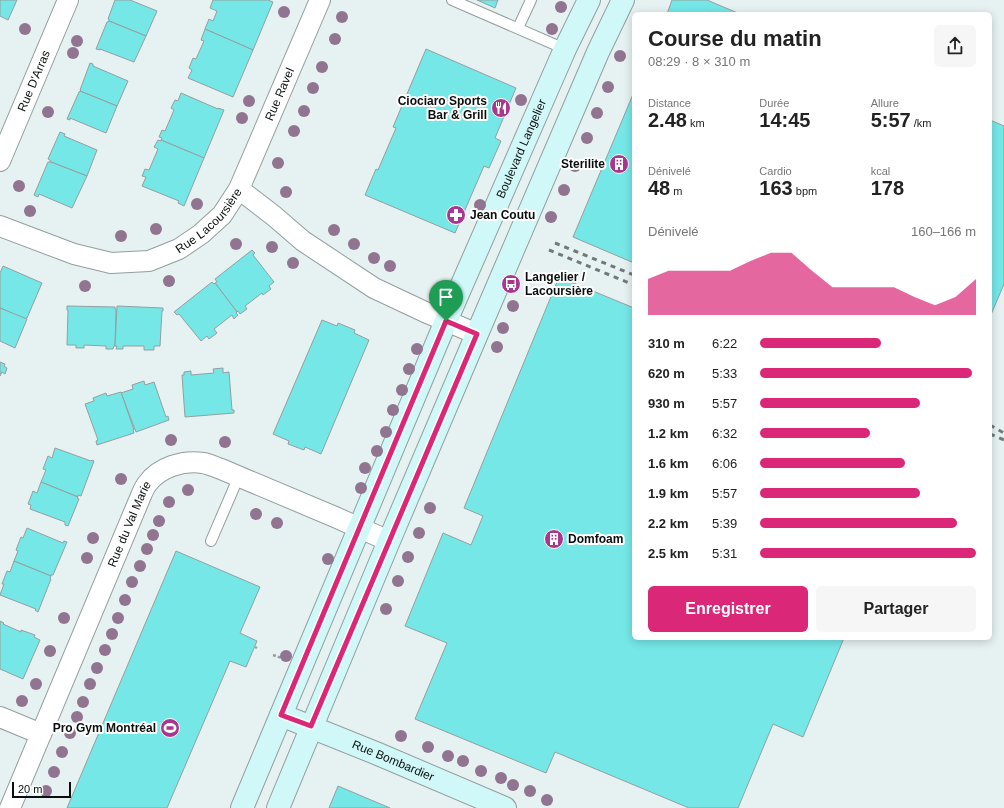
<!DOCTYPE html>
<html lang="fr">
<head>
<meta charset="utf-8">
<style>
  :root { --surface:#fff; --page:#f6f6f6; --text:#222; --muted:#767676; --accent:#db2777 }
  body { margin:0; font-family:Helvetica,sans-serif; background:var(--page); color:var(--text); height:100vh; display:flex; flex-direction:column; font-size:15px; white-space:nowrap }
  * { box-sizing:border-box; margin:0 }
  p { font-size:13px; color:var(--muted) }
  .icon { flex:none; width:22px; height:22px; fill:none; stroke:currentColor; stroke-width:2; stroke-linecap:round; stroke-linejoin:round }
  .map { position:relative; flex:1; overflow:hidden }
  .side { position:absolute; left:632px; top:12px; width:360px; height:628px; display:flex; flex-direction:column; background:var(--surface); border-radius:6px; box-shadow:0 2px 10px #0003 }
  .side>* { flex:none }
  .scale { position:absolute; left:12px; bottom:10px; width:59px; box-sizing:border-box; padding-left:4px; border:2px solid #0b0e0e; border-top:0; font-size:11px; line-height:14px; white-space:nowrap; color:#0b0e0e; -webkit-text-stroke:3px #fff; paint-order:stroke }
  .pin { position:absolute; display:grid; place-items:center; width:34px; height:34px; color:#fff; margin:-41px -17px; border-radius:50% 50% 50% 0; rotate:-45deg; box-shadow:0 0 4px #0007 }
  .pin .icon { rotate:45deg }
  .round { display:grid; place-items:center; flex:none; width:42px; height:42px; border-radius:6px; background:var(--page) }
  .headline { display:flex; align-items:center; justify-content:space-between; height:68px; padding:0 16px }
  h1 { font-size:22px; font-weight:800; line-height:30px }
  .figures { display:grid; grid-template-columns:repeat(3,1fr); gap:6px; height:68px; padding:4px 16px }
  .figures div { display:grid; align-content:center }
  .figures b { font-size:20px; font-weight:800 }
  .figures small { font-size:11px; font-weight:400 }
  .figures p { font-size:11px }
  .chart { height:112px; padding:8px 16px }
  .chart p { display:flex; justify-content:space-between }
  .chart svg { width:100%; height:72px; margin-top:4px; fill:var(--accent); opacity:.7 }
  .primary-button { display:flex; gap:8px; margin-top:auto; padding:8px 16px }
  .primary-button a { flex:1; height:46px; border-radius:6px; background:var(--accent); color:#fff; font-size:16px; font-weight:800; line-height:46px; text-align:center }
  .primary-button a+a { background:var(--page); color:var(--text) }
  ul { padding:0 16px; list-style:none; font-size:13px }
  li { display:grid; grid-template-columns:64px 48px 1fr; align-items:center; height:30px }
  li i { height:10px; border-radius:5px; background:var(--accent) }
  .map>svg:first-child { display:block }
</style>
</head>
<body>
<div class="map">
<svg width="1004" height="808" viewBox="0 0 1004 808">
  <rect width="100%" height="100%" fill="#e6f1f1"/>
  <!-- building -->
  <g fill="#75e7e7" stroke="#959f9f">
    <path d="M0,0H17L8,20L0,16Z"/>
    <path d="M115,0H130L157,11L146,36L109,21V19H108Z"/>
    <path d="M213,0H268L273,2L253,50L205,29L209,19L213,21L217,11L210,8Z"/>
    <path d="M477,0H498L495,8Z"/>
    <path d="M672,0H707L740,14H667Z"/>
    <path d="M109,21L146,36L134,62L100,49V50L96,49L107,22Z"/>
    <path d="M205,29L253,50L233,97L188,78L192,70L189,68L193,58L196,59L204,41L201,40Z"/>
    <path d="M426,49L516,88L495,138L501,141L489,168L484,166L455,233L365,195L376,169L378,170L396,128L393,127Z"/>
    <path d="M90,63L93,64V66L128,81L117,106L80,91L81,90H80Z"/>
    <path d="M80,91L117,106L106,133L70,118V120L67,119L79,92Z"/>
    <path d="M634,92V263L573,237Z"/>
    <path d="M181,93L218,109V108L224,110L204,158L161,140L162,138L159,137L162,130L165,131L174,110L171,108L175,100L178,101Z"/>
    <path d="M990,120L1004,126V284L990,317Z"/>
    <path d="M60,132L65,134L64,136L97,150L87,176L51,162L50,160L48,159Z"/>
    <path d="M158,140L161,141V140L204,158L184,206L178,203L179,201L142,186L146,177L142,176L145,169L149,170L158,149L154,147Z"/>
    <path d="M48,162H51L87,176L72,208L39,194L38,197L34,195Z"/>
    <path d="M252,250L255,253L253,255L274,282L269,286L271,289L263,295L262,293L245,306L247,309L240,314L238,311L237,312L215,283L217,282L215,279Z"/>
    <path d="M3,266L42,283L27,318H26L25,319L0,308V273Z"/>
    <path d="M559,277L634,308V638H844L803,737L773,724L738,808H689L555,752L546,773L415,719L447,643L405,626L443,533L471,545L483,516L464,508Z"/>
    <path d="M212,282L214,284L215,283L237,312L236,313L238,315L234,319L232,315L214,329L217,333L209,339L207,336L201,341L179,314L177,315L174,312Z"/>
    <path d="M67,306L115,307V309H116L115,346H114L113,349H106V346L84,345V348H76V345H67L68,310H67Z"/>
    <path d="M117,306L163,308V311H162L160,346H154V350H144V346H123V349H116L117,346H115Z"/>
    <path d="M0,308L27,319L15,348L0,341Z"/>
    <path d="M322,320L337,326L338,323L355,330L354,333L369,340L321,454L305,447L304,450L288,444L289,441L273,434Z"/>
    <path d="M0,362L5,364L4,366L7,368L5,374L2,372L0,376Z"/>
    <path d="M223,368V373L229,372L232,410H234V413L185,417L182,375H184V372L191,371V375L214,373L213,369Z"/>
    <path d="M144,381L145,385L154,382L166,417L168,416L169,420L136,432L121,393L133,389L132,385Z"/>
    <path d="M121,392L134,430H133L134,433L97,445L96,441L98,440L85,404L94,401L93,398L106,393L107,396Z"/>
    <path d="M55,448L91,461L92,460L94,461L81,496L78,495V497L41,482L46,470L43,469L48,456L52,458Z"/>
    <path d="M41,482L78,497L77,498L79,499L68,526L65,525V522L30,509L31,505L28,504L33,491L37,493Z"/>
    <path d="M27,528L63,543L64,541L67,542L53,575H51V576L14,561L18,551L16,550L21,537L23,538Z"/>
    <path d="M176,551L260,587L240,633L257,641L246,667L230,661L167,808H67Z"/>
    <path d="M14,561L51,576L50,578L51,579L38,612L35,610L36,609L0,595L4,584H2L7,571L10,572Z"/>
    <path d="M0,621L4,623L3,624L21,632V630L35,635L34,637L40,640L23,679L0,669Z"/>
    <path d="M338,786L390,808H329Z"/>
  </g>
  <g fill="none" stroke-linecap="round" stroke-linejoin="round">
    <!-- lane casing -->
    <g stroke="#949e9e" stroke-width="12">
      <g id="lane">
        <path d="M452,0L565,49"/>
        <path d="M518,28L531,0"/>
        <path d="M211,541L239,476"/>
      </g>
    </g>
    <!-- street casing -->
    <g stroke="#949e9e" stroke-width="22">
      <g id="street">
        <path id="s1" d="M0,161L68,0"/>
        <path id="s2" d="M239,189L320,0"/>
        <path id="s3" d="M0,226L74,254L111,263L149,261L179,249L201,234L222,215L239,189L274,216L303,241L374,288L425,312L477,334"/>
        <path d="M0,717L41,734"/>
        <path id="s4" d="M10,808L140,498C142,493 144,488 147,484C159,467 183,460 203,463C209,464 215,467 221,469L335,517L389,541"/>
      </g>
    </g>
    <!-- secondary casing -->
    <g stroke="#949e9e" stroke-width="24">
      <g id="secondary">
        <path id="s5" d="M281,715L378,754L505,808"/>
        <path id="s6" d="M242,808L446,321L565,49L589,0"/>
        <path d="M278,808L389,541L477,334L598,52L623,0"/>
      </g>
    </g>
    <!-- path -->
    <g stroke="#969f9f" stroke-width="2.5" stroke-dasharray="3 2" stroke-linecap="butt">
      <path d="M255,647L257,648"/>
      <path d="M273,655L282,658"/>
    </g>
    <!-- lane -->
    <use href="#lane" stroke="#fff" stroke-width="10"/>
    <!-- street -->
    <use href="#street" stroke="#fff" stroke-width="20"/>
    <!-- secondary -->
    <use href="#secondary" stroke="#d0f8f8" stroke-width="22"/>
    <!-- rail -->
    <g stroke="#717878" stroke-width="3" stroke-dasharray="5 5" stroke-linecap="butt">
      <path d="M555,243L634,275"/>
      <path d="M549,250L634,285"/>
      <path d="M990,425L1004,433"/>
      <path d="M990,434L1004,440"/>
    </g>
  </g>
  <!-- trees -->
  <g fill="#91748f">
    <circle cx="561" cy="7" r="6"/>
    <circle cx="284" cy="12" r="6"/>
    <circle cx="342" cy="17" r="6"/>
    <circle cx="25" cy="29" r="6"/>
    <circle cx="552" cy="29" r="6"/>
    <circle cx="335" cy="39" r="6"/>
    <circle cx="77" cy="41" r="6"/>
    <circle cx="73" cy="53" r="6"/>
    <circle cx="620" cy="56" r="6"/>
    <circle cx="322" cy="67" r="6"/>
    <circle cx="608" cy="87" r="6"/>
    <circle cx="313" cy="88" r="6"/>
    <circle cx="521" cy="100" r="6"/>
    <circle cx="249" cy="101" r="6"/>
    <circle cx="304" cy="111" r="6"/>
    <circle cx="48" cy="112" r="6"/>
    <circle cx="597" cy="113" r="6"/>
    <circle cx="242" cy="118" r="6"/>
    <circle cx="294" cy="131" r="6"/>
    <circle cx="587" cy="138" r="6"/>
    <circle cx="278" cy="163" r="6"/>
    <circle cx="575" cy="166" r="6"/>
    <circle cx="19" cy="186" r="6"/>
    <circle cx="564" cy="190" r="6"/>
    <circle cx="286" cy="192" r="6"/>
    <circle cx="197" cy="204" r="6"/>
    <circle cx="480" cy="205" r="6"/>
    <circle cx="30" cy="211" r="6"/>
    <circle cx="551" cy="217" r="6"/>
    <circle cx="156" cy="229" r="6"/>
    <circle cx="334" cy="230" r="6"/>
    <circle cx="121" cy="236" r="6"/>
    <circle cx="236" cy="244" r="6"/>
    <circle cx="354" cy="244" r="6"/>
    <circle cx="272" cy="247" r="6"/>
    <circle cx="374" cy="258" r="6"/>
    <circle cx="293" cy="263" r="6"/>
    <circle cx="390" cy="266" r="6"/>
    <circle cx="169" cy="281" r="6"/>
    <circle cx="85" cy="286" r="6"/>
    <circle cx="513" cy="306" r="6"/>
    <circle cx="503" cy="328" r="6"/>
    <circle cx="497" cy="347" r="6"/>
    <circle cx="417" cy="349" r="6"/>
    <circle cx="409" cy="369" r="6"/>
    <circle cx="402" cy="390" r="6"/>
    <circle cx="393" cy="410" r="6"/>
    <circle cx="386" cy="432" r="6"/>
    <circle cx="171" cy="440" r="6"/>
    <circle cx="225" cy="442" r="6"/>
    <circle cx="377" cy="451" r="6"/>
    <circle cx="365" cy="468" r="6"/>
    <circle cx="121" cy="479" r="6"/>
    <circle cx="361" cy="488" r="6"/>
    <circle cx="188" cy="490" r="6"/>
    <circle cx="169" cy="502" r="6"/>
    <circle cx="430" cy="508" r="6"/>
    <circle cx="256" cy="514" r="6"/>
    <circle cx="159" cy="521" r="6"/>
    <circle cx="277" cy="523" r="6"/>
    <circle cx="419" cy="533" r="6"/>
    <circle cx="153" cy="535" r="6"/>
    <circle cx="93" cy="538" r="6"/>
    <circle cx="147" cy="549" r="6"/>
    <circle cx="408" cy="557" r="6"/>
    <circle cx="87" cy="558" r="6"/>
    <circle cx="328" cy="559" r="6"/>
    <circle cx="140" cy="566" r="6"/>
    <circle cx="398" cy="581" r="6"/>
    <circle cx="132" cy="582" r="6"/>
    <circle cx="125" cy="600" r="6"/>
    <circle cx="386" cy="609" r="6"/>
    <circle cx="64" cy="618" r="6"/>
    <circle cx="118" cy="618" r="6"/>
    <circle cx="112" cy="634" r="6"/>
    <circle cx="105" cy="650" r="6"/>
    <circle cx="50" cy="651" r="6"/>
    <circle cx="286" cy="656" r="6"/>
    <circle cx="97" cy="668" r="6"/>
    <circle cx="36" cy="684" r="6"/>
    <circle cx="90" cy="684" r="6"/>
    <circle cx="22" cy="701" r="6"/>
    <circle cx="83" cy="702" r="6"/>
    <circle cx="77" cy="717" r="6"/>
    <circle cx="70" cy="733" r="6"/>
    <circle cx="401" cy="736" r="6"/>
    <circle cx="428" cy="747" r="6"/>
    <circle cx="62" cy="752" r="6"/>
    <circle cx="448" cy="756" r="6"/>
    <circle cx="463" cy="761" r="6"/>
    <circle cx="481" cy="771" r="6"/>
    <circle cx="54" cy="772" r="6"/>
    <circle cx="501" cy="778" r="6"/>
    <circle cx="513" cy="785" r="6"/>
    <circle cx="46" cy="791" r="6"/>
    <circle cx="530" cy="791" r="6"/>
    <circle cx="547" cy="800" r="6"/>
  </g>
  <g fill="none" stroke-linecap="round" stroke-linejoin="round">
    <!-- route casing -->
    <g stroke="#fff" stroke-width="8">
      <path id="route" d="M446,321L477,334L311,726L281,715Z"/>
    </g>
    <!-- route -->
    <use href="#route" stroke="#db2777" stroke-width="5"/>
  </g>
  <!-- icons -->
  <defs>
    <g id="restaurant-disc" transform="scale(1)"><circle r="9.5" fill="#a9368f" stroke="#fff"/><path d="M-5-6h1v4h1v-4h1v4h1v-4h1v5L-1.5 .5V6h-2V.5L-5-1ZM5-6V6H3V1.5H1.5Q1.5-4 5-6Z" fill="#fff"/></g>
    <g id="building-disc" transform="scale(1)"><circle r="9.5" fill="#a9368f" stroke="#fff"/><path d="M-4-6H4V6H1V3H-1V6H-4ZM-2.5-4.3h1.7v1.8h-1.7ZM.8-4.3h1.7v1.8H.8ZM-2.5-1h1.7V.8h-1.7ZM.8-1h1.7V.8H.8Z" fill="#fff"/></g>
    <g id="pharmacy-disc" transform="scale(1)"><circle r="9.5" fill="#a9368f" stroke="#fff"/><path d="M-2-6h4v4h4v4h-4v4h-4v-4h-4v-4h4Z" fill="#fff"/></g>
    <g id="bus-disc" transform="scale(1)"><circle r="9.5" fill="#a9368f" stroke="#fff"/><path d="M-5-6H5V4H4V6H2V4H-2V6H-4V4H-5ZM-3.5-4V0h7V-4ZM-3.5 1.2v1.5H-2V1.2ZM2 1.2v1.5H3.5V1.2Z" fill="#fff"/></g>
    <g id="stadium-disc" transform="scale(1)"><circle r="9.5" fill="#a9368f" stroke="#fff"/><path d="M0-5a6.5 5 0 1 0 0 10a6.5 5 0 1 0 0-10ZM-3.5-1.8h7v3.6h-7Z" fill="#fff"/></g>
  </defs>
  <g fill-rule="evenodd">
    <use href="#restaurant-disc" x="501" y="108"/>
    <use href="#building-disc" x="619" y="164"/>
    <use href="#pharmacy-disc" x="456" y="215"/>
    <use href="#bus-disc" x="511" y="284"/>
    <use href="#building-disc" x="554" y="539"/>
    <use href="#stadium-disc" x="170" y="728"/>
  </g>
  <g text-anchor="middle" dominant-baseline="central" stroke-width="4" stroke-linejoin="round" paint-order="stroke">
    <!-- street labels -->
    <g font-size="12" fill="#0b0e0e" stroke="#fff">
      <text stroke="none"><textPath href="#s1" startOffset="87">Rue D'Arras</textPath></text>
      <text stroke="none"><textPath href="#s2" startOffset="103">Rue Ravel</textPath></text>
      <text stroke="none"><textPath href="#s6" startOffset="716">Boulevard Langelier</textPath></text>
      <text stroke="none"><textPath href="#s3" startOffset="229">Rue Lacoursière</textPath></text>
      <text stroke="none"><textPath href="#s4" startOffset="308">Rue du Val Marie</textPath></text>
      <text stroke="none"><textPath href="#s5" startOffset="121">Rue Bombardier</textPath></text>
    </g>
    <!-- poi labels -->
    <g font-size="12" font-weight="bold" fill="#0b0e0e" stroke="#fff" text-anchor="end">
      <text x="487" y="101">Ciociaro Sports<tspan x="487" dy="14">Bar &amp; Grill</tspan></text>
      <text x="605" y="164">Sterilite</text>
      <text x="470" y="215" text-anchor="start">Jean Coutu</text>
      <text x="525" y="277" text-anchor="start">Langelier /<tspan x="525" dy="14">Lacoursière</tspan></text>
      <text x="568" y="539" text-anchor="start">Domfoam</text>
      <text x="156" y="728">Pro Gym Montréal</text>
    </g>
  </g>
</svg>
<div class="scale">20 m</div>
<div class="pin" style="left:446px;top:321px;background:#1e9e55"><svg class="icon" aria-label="arrive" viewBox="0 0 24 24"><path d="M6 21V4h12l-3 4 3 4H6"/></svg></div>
<section class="side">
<div class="headline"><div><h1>Course du matin</h1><p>08:29 · 8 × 310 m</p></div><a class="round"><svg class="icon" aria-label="share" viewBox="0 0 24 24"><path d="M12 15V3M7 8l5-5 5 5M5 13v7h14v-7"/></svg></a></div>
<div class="figures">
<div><p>Distance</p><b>2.48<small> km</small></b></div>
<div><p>Durée</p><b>14:45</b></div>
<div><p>Allure</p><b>5:57<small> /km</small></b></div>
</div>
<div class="figures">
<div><p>Dénivelé</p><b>48<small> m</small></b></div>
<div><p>Cardio</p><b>163<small> bpm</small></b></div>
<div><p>kcal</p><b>178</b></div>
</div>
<div class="chart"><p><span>Dénivelé</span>160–166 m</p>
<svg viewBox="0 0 160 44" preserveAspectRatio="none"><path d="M0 44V22L10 17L20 17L30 17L40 17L50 11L60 6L70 6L80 17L90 27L100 27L110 27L120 27L130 33L140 38L150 33L160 22V44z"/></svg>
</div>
<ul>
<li><b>310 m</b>6:22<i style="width:56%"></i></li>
<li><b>620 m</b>5:33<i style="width:98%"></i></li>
<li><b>930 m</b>5:57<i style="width:74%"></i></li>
<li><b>1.2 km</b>6:32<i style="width:51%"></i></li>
<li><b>1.6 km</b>6:06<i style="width:67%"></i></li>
<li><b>1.9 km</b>5:57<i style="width:74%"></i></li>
<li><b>2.2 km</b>5:39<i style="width:91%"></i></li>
<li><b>2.5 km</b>5:31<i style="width:100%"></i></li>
</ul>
<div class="primary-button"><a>Enregistrer</a><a>Partager</a></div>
</section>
</div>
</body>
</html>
